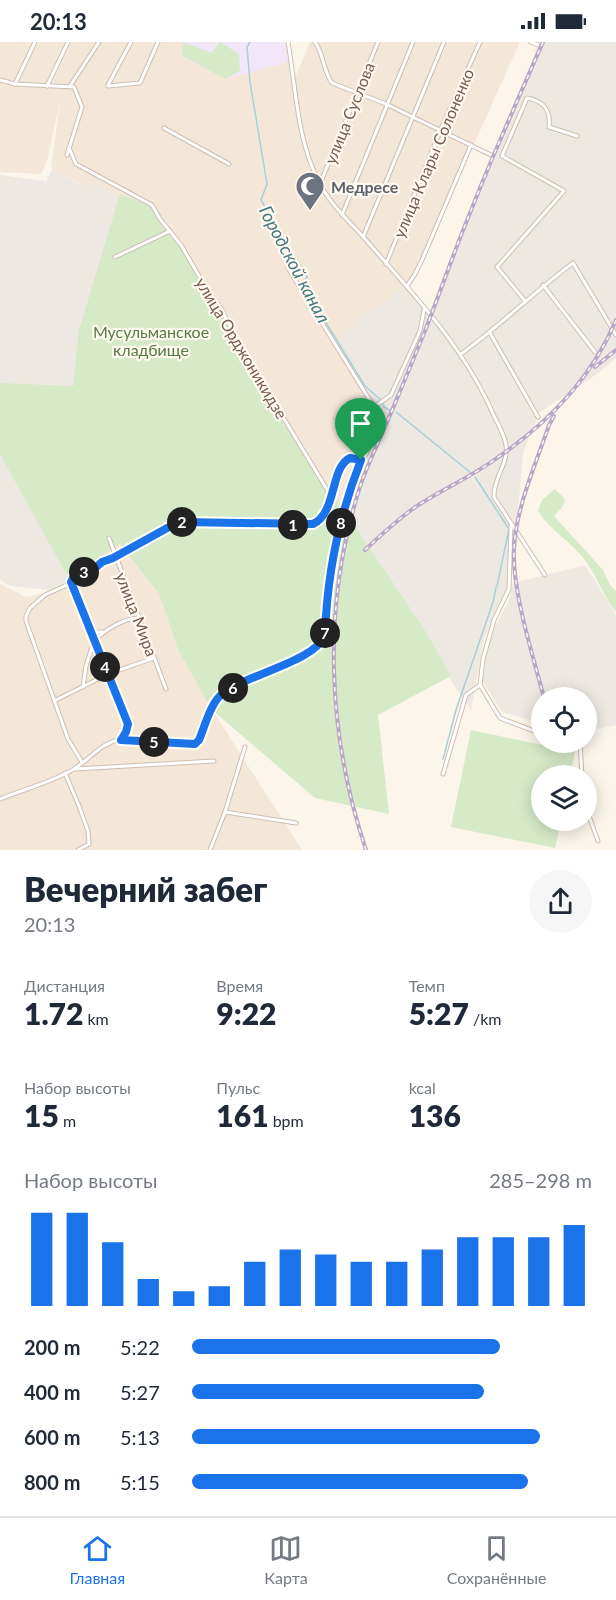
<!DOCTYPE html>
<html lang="ru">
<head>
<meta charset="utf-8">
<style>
  :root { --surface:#fff; --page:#f6f6f7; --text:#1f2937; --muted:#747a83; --line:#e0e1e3; --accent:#1a73e8 }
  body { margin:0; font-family:Lato,sans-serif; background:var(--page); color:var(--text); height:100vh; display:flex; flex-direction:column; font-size:22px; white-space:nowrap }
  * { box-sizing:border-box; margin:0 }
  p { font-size:20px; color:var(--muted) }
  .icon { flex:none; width:33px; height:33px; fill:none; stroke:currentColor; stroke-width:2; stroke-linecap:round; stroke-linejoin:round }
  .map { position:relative; height:808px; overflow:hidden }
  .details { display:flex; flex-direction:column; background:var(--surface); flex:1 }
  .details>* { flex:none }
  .controls { position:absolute; left:531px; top:645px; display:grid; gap:12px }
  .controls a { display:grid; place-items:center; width:66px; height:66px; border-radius:50%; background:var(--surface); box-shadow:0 3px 15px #0003; font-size:30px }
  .pin { position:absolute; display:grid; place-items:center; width:51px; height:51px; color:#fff; margin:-62px -26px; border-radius:50% 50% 50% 0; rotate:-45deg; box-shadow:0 0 6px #0007 }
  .pin .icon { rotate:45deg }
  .km { position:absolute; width:30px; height:30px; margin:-15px; border-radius:50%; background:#222; color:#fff; font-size:16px; line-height:30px; text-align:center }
  .round { display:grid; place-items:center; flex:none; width:63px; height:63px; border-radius:32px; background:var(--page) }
  .summary { display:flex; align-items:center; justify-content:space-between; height:102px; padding:0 24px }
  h1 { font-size:33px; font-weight:800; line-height:45px }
  .figures { display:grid; grid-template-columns:repeat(3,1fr); gap:9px; height:102px; padding:6px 24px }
  .figures div { display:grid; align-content:center }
  .figures b { font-size:30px; font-weight:800 }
  .figures small { font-size:16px; font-weight:400 }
  .figures p { font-size:16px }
  .chart { height:168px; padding:12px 24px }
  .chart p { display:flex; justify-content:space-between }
  .chart svg { width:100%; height:108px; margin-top:6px; stroke:var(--accent); stroke-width:6 }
  ul { padding:0 24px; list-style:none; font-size:20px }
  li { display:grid; grid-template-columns:96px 72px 1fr; align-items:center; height:45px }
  li i { height:15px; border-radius:8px; background:var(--accent) }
  .status { display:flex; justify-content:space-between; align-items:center; height:42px; padding:0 30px; background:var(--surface); direction:ltr }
  .status svg { height:16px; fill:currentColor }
  .menu { display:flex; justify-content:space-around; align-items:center; height:84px; border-top:2px solid var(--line); background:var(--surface); font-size:16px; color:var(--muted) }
  .menu a { display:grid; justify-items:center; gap:3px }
  .menu .current { color:var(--accent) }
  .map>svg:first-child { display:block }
</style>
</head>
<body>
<div class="status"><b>20:13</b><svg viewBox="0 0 49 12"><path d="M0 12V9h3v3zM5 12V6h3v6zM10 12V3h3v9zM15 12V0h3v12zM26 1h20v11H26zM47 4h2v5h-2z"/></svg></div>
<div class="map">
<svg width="616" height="808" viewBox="0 0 616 808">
  <rect width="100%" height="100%" fill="#fcf5ea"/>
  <!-- residential -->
  <g fill="#f4e7d8">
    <path d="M0,0H284L292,21L295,36L310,0H520L409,246L385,379L331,458L162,181L137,159L121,155L87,139L85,144L51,126L60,60L47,119L41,132L0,130Z"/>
    <path d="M118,502L159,552L178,608L213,669L302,808H0V542L26,555L50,550L71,541Z"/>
  </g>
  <!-- industrial -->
  <g fill="#eee8e2">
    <path d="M539,0H616V316L597,332L540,370L523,410L513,532L484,596L471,668L329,458L361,419L382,379L334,300L367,271L407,244L432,273L466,182L496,114Z"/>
    <path d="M52,127L84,144L87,139L121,155L78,346L0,356V133L45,139L44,145Z"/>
    <path d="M0,400L70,541L49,548L11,544L0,538Z"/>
    <path d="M583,524L587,526L616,573V683L587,689L586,656H542L541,681L502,670L481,637L488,599L509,558L513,541Z"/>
  </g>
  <!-- education -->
  <path fill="#f2e6f9" d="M184,0H207L214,3L216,0H285L288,20L225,37L179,13Z"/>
  <!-- green -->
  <g fill="#d6eac8">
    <path d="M184,0L212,11L220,0L239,12L240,29L225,37L181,13Z"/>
    <path d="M120,152L158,167L300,402L428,593L451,634L378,673L389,772L315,756L212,668L178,608L159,552L119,502L71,541L0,412V341L73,344L79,288Z"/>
    <path d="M555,447L565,457L563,464L554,474L603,528L610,543L616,549V570C604,555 598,537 587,521C574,501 551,490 538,469L542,458Z"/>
    <path d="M471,688L575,710L570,733L542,734V778L561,779L555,806L451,785Z"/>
  </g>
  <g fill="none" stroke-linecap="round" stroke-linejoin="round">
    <!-- stream -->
    <g stroke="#a4d0d8" stroke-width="1.5">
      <path d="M250,0L247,5L250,40L267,142L261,158L307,235L302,242L365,344L381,358"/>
      <path d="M383,361L384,365L391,369"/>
      <path d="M396,370L471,431"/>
      <path d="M475,435L509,487L497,544"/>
      <path d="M443,717L456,668L493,560L496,546"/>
    </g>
    <!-- minor casing -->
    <g stroke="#cebdaf" stroke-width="5">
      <g id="minor">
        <path d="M288,0C296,46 297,100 320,142C331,163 350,180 366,198C414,253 465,306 494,374C499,383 504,393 506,403C509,421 493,436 494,455L545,533"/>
        <path d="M315,0C324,12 323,29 332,41L386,62L491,113"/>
        <path d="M531,0L538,3"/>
        <path d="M0,38L15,42L74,45L82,65L67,113"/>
        <path d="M15,42L35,0"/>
        <path d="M108,43L131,0"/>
        <path d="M47,44L68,0"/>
        <path d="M70,44L99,0"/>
        <path d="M108,44L140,41L158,0"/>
        <path d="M164,86L229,122"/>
        <path d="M69,106L76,122L152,163L160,177L181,203L209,251L221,266L238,301L331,454"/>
        <path d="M320,142L378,0"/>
        <path d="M342,173L413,0"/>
        <path d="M363,195L444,0"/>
        <path d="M115,215L170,189"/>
        <path d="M386,222L441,87L480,0"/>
        <path d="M543,243L595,310"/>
        <path d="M407,244L415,232L422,218L471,103"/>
        <path d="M525,259L497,225L564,149L502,114L527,56C544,59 551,68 549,85L577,94"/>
        <path d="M490,291L538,375"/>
        <path d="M461,312C500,284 534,250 573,221L616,293"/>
        <path d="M374,365L391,353L420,289L424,268"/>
        <path d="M511,484L509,547L494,578L483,617L480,643L500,676L542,692"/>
        <path d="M109,496L166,647"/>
        <path d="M71,540L94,599L86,624L83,645"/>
        <path d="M91,586L96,590H103"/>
        <path d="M54,659L108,632L154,616"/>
        <path d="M121,697L126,690L127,682L94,599C105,588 122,577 138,576"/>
        <path d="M580,700L582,734"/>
        <path d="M82,720L68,697L26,579V574L30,566L45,553L69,542L76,532L94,527L102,520L113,516L169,485L181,480L313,482L322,477L325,472L344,420L350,416L361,419"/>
        <path d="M75,727L214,719"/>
        <path d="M65,731L79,764L88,789L89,802L78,808"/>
        <path d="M443,732L466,653L480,643"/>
        <path d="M0,757C22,748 55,739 74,727C91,716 101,701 121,697L195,702L199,698C205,684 210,662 222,652C245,633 316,619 325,593C327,543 334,489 352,442C360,419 374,401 382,378L288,226"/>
        <path d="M586,766L598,799"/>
        <path d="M225,770L296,781"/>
        <path d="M210,808L225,770L245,705"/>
      </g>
    </g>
    <!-- minor -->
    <use href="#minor" stroke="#fff" stroke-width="3"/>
    <!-- rail casing -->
    <g stroke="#b8a7c7" stroke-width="4">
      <g id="rail">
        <path d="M595,325L616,308"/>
        <path d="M365,508C381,493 396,479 414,466C441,448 471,435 497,416C548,381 592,336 616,278"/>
        <path d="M544,656C533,613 512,550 514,507C516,465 536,422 549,383L554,374"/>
        <path d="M366,808C327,691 322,566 359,448C365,428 375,409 383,389C398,356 411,322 425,289C441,248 455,207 472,166C494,110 519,55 543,0"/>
      </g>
    </g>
    <!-- rail -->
    <use href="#rail" stroke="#fff9f0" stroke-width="1.5" stroke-dasharray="4.5" stroke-linecap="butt"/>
  </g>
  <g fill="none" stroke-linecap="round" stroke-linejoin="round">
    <!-- route casing -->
    <g stroke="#fff" stroke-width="12">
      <path id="route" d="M350,416L361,418C339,474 327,534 325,593C316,619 245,633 222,652C210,662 205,684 199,698L195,702L121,698L126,690L128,682L71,540L74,534L94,527L102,520L113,516L169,485L181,480L313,482C337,471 330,425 350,416Z"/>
    </g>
    <!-- route -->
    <use href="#route" stroke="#1a73e8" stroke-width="8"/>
  </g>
  <!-- icons -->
  <defs>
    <g id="mosque-pin" transform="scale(1.5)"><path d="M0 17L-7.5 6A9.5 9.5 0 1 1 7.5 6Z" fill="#6b7280" stroke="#fff9f0"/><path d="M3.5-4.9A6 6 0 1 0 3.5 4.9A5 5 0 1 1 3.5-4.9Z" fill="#fff"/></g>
  </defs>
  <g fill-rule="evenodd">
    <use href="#mosque-pin" x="310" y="144"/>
  </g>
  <g text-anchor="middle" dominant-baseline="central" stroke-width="4.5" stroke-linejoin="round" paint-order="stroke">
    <!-- street labels -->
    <g font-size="16" fill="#775b4d" stroke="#fff9f0">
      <text transform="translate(349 71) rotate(-68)">улица Суслова</text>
      <text transform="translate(433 111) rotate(-67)">улица Клары Солоненко</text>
      <text transform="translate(242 306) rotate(59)">улица Орджоникидзе</text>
      <text transform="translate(137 572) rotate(69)">улица Мира</text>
    </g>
    <!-- worship labels -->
    <g font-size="16" font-weight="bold" fill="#5b616d" stroke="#fff9f0" text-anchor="start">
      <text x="331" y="144">Медресе</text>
    </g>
    <!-- park labels -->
    <g font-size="16" fill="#567c45" stroke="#fff9f0">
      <text x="151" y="289">Мусульманское<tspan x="151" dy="18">кладбище</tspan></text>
    </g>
    <!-- water labels -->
    <g font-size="18" font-style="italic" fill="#437883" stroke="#fff9f0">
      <text transform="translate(295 222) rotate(62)">Городской канал</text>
    </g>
  </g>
</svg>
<div class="controls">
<a><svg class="icon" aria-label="locate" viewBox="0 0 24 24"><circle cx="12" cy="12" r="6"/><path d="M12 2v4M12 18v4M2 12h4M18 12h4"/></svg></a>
<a><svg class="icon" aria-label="layers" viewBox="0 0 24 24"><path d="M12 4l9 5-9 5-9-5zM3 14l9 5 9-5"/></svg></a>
</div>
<div class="pin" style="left:361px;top:418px;background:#1e9e55"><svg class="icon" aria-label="arrive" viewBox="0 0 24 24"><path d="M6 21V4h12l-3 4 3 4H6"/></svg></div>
<b class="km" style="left:293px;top:483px">1</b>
<b class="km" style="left:182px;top:480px">2</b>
<b class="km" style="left:84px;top:530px">3</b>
<b class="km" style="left:105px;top:625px">4</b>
<b class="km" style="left:154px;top:700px">5</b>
<b class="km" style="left:233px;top:646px">6</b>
<b class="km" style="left:325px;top:591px">7</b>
<b class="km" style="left:341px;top:481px">8</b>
</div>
<section class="details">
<div class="summary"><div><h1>Вечерний забег</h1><p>20:13</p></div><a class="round"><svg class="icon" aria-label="share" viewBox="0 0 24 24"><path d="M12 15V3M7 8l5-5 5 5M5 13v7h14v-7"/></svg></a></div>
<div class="figures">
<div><p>Дистанция</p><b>1.72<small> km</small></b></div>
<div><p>Время</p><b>9:22</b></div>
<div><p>Темп</p><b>5:27<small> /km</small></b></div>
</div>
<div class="figures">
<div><p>Набор высоты</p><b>15<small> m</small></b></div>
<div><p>Пульс</p><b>161<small> bpm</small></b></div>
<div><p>kcal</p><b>136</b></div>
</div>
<div class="chart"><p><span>Набор высоты</span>285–298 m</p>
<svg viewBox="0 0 160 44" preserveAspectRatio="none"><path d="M5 44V6M15 44V6M25 44V18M35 44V33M45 44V38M55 44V36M65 44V26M75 44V21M85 44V23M95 44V26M105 44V26M115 44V21M125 44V16M135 44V16M145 44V16M155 44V11"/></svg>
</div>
<ul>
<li><b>200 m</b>5:22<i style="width:77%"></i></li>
<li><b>400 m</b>5:27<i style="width:73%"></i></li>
<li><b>600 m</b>5:13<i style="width:87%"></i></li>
<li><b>800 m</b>5:15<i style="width:84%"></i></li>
</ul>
</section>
<nav class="menu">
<a class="current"><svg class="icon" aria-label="home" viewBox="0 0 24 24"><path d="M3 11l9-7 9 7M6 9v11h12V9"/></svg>Главная</a>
<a><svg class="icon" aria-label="map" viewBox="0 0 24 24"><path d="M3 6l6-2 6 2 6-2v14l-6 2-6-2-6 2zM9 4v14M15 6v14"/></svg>Карта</a>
<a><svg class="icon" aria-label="saved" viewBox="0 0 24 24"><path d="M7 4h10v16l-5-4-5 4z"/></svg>Сохранённые</a>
</nav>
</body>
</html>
